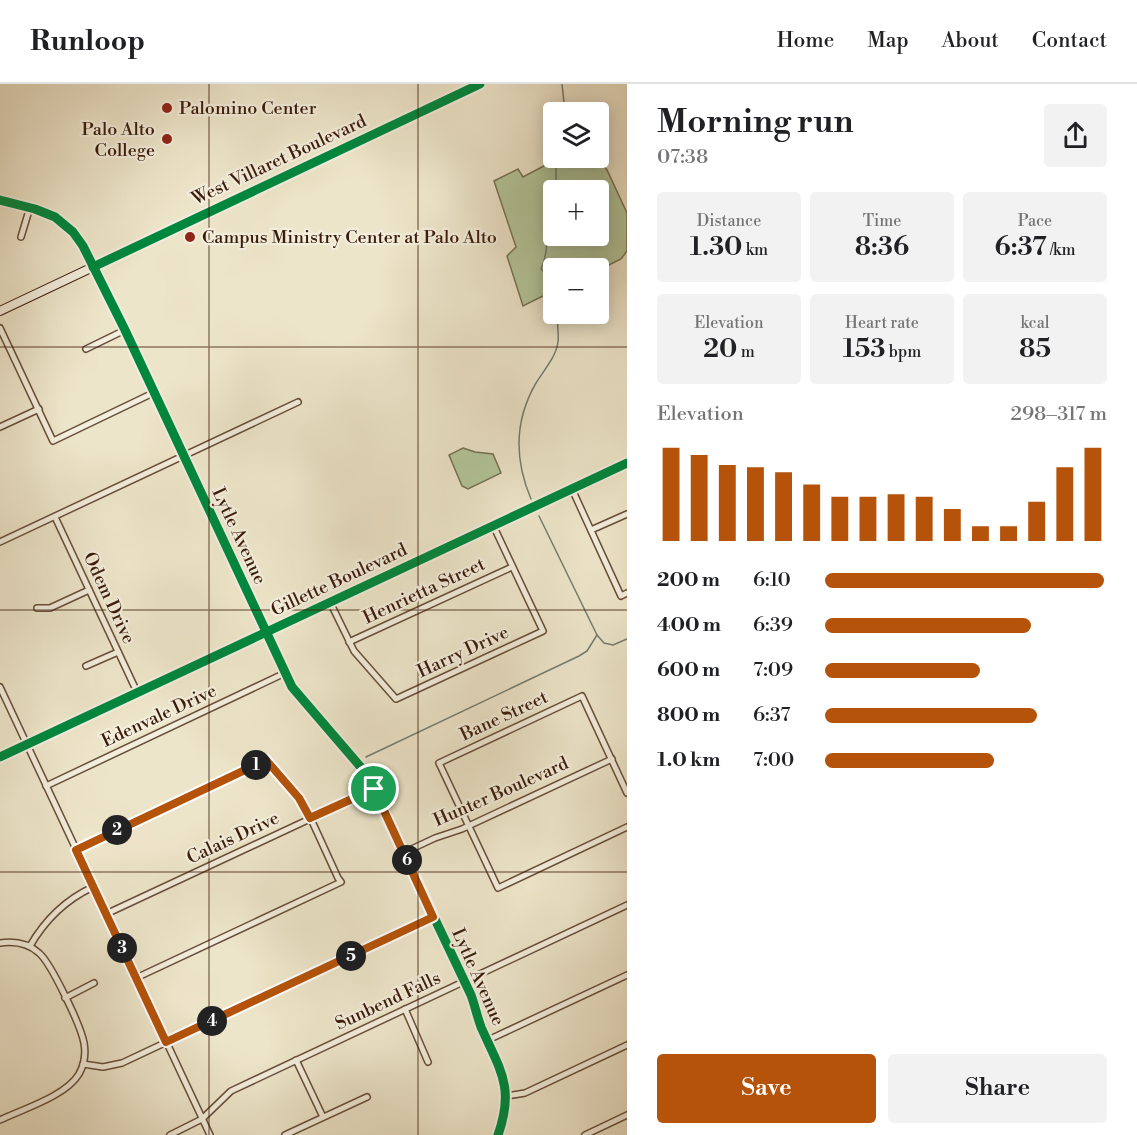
<!DOCTYPE html>
<html lang="en">
<head>
<meta charset="utf-8">
<style>
  :root { --surface:#fff; --page:#f2f2f2; --text:#202124; --muted:#757577; --line:#e0e0e0; --accent:#b45309 }
  body { margin:0; font-family:"Libre Bodoni",serif; background:var(--page); color:var(--text); height:100vh; display:flex; flex-direction:column; font-size:22px; white-space:nowrap }
  * { box-sizing:border-box; margin:0 }
  p { font-size:20px; color:var(--muted) }
  .icon { flex:none; width:33px; height:33px; fill:none; stroke:currentColor; stroke-width:2; stroke-linecap:round; stroke-linejoin:round }
  .map { position:relative; flex:1; overflow:hidden }
  .details { display:flex; flex-direction:column; background:var(--surface); width:510px }
  .details>* { flex:none }
  .buttons { position:absolute; left:543px; top:18px; display:grid; gap:12px }
  .buttons a { display:grid; place-items:center; width:66px; height:66px; border-radius:6px; background:var(--surface); box-shadow:0 3px 15px #0003; font-size:30px }
  .pin { position:absolute; display:grid; place-items:center; width:51px; height:51px; color:#fff; margin:-26px; border:3px solid #fff; border-radius:50%; box-shadow:0 2px 6px #0007 }
  .km { position:absolute; width:30px; height:30px; margin:-15px; border-radius:50%; background:#222; color:#fff; font-size:16px; line-height:30px; text-align:center }
  .round { display:grid; place-items:center; flex:none; width:63px; height:63px; border-radius:6px; background:var(--page) }
  .overview { display:flex; align-items:center; justify-content:space-between; height:102px; padding:0 30px }
  h1 { font-size:33px; font-weight:600; line-height:45px }
  .metrics { display:grid; grid-template-columns:repeat(3,1fr); gap:9px; height:102px; padding:6px 30px }
  .metrics div { display:grid; align-content:center; border-radius:6px; background:var(--page); text-align:center }
  .metrics b { font-size:26px; font-weight:600 }
  .metrics small { font-size:16px; font-weight:400 }
  .metrics p { font-size:16px }
  .chart { height:168px; padding:12px 30px }
  .chart p { display:flex; justify-content:space-between }
  .chart svg { width:100%; height:108px; margin-top:6px; stroke:var(--accent); stroke-width:6 }
  .primary-button { display:flex; gap:12px; margin-top:auto; padding:12px 30px }
  .primary-button a { flex:1; height:69px; border-radius:6px; background:var(--accent); color:#fff; font-size:24px; font-weight:600; line-height:69px; text-align:center }
  .primary-button a+a { background:var(--page); color:var(--text) }
  ul { padding:0 30px; list-style:none; font-size:20px }
  li { display:grid; grid-template-columns:96px 72px 1fr; align-items:center; height:45px }
  li i { height:15px; border-radius:8px; background:var(--accent) }
  header { display:flex; align-items:center; gap:36px; box-sizing:border-box; height:84px; padding:0 30px; background:var(--surface); border-bottom:2px solid var(--line) }
  header strong { font-size:28px }
  nav { display:flex; gap:33px; margin-inline-start:auto; font-size:21px }
  main { display:flex; flex:1; min-height:0 }
  .map>svg:first-child { display:block }
</style>
</head>
<body>
<header>
<strong>Runloop</strong>
<nav><a>Home</a><a>Map</a><a>About</a><a>Contact</a></nav>
</header>
<main>
<div class="map">
<svg width="627" height="1051" viewBox="0 0 627 1051">
  <rect width="100%" height="100%" fill="#ede5ca"/>
  <filter id="stains"><feTurbulence type="fractalNoise" baseFrequency=".00333" numOctaves="4"/><feColorMatrix values="0 0 0 0 .2 0 0 0 0 .09 0 0 0 0 .02 0 0 0 .5 -.17"/></filter>
  <radialGradient id="worn" r=".72"><stop offset=".6" stop-color="#630" stop-opacity="0"/><stop offset="1" stop-color="#630" stop-opacity=".3"/></radialGradient>
  <!-- green -->
  <g fill="#b3c69b" stroke="#767052" stroke-width="1.5" fill-rule="evenodd">
    <path d="M559,74L567,83L583,74H598L607,86L627,129V167L621,175L599,186L598,184H554L553,207L523,222L507,172L516,163L494,97L518,85L523,93ZM554,106H598V152H554Z"/>
    <path d="M463,364L475,368L493,370L501,389L468,405L462,402L449,371Z"/>
  </g>
  <g fill="none" stroke-linecap="round" stroke-linejoin="round">
    <!-- stream -->
    <g stroke="#737d71" stroke-width="1.5">
      <path d="M562,0L565,28"/>
      <path d="M556,106V84L568,74"/>
      <path d="M554,137L546,147C548,159 546,174 541,185L554,198"/>
      <path d="M531,415C514,375 514,337 536,299C544,286 556,273 558,258C559,249 557,238 557,230"/>
      <path d="M539,432L597,551L604,559L613,561L627,555"/>
      <path d="M366,673L579,572L587,567L597,551"/>
    </g>
    <!-- street casing -->
    <g stroke="#674e39" stroke-width="8">
      <g id="street">
        <path d="M0,116L35,125L55,133L73,148L83,162L125,246L292,603L365,688L471,911C475,922 477,932 481,943C500,986 515,1003 498,1051"/>
        <path d="M21,153L30,123"/>
        <path d="M0,244L53,357L153,309"/>
        <path d="M86,265L125,246"/>
        <path d="M0,343L39,325"/>
        <path d="M572,405L621,512L627,509"/>
        <path d="M55,433L137,608"/>
        <path d="M591,446L627,430"/>
        <path d="M0,458L298,318"/>
        <path d="M330,518L354,567L396,615L543,547L493,441"/>
        <path d="M37,524H50L89,506"/>
        <path d="M349,558L512,483"/>
        <path d="M86,582L118,568"/>
        <path d="M0,603L210,1051"/>
        <path d="M46,702L285,589"/>
        <path d="M627,709L582,612L439,679L498,804L627,743"/>
        <path d="M76,766L266,677L305,722L338,794L341,798L136,894"/>
        <path d="M403,769L435,754L462,745L612,675"/>
        <path d="M106,830L374,705"/>
        <path d="M0,859C14,857 28,859 39,869C51,879 81,942 84,959C86,970 84,981 79,990C66,1012 23,1025 0,1036"/>
        <path d="M30,862C45,836 65,816 93,803"/>
        <path d="M65,914L94,899"/>
        <path d="M405,925L428,978"/>
        <path d="M488,956L627,891"/>
        <path d="M296,976L323,1033"/>
        <path d="M83,980L103,983L122,979L433,833"/>
        <path d="M507,1012L525,1009L627,961"/>
        <path d="M170,1051L202,1035L231,1007L627,821"/>
        <path d="M285,1051L367,1013"/>
        <path d="M585,1051L627,1031"/>
      </g>
    </g>
    <!-- secondary casing -->
    <g stroke="#3a1b09" stroke-width="10">
      <g id="secondary">
        <path d="M0,227L480,0"/>
        <path d="M0,673L627,379"/>
      </g>
    </g>
    <!-- street -->
    <use href="#street" stroke="#f3eedd" stroke-width="5"/>
    <!-- secondary -->
    <use href="#secondary" stroke="#f3eedd" stroke-width="8"/>
    <!-- cycleway casing -->
    <g stroke="#f3eedd" stroke-width="13">
      <g id="cycleway">
        <path d="M0,116L35,125L55,133L73,148L83,162L125,246L292,603L365,688L471,911C475,922 477,932 481,943C500,986 515,1003 498,1051"/>
        <path d="M93,183L480,0"/>
        <path d="M0,673L627,379"/>
      </g>
    </g>
    <!-- cycleway -->
    <use href="#cycleway" stroke="#00873e" stroke-width="9"/>
  </g>
  <g fill="none" stroke-linecap="round" stroke-linejoin="round">
    <!-- route casing -->
    <g stroke="#fff" stroke-width="12">
      <path id="route" d="M266,676L299,714L310,734L374,705L433,833L166,958L76,766Z"/>
    </g>
    <!-- route -->
    <use href="#route" stroke="#b45309" stroke-width="8"/>
  </g>
  <!-- grid -->
  <path fill="none" stroke="#3a1b09" stroke-width="1.5" stroke-opacity="0.55" d="M209,0V1051M418,0V1051M0,263H627M0,526H627M0,788H627"/>
  <!-- markers -->
  <g fill="#8f2418" stroke="#f3eedd" stroke-width="2">
    <circle cx="167" cy="24" r="6"/>
    <circle cx="167" cy="55" r="6"/>
    <circle cx="190" cy="153" r="6"/>
  </g>
  <g text-anchor="middle" dominant-baseline="central" stroke-width="4.5" stroke-linejoin="round" paint-order="stroke">
    <!-- poi labels -->
    <g font-size="18" fill="#3a1b09" stroke="#f3eedd" text-anchor="start">
      <text x="179" y="24">Palomino Center</text>
      <text x="155" y="45" text-anchor="end">Palo Alto<tspan x="155" dy="21">College</tspan></text>
      <text x="202" y="153">Campus Ministry Center at Palo Alto</text>
    </g>
    <!-- street labels -->
    <g font-size="18" fill="#3a1b09" stroke="#f3eedd">
      <text transform="translate(279 76) rotate(-25)">West Villaret Boulevard</text>
      <text transform="translate(239 452) rotate(65)">Lytle Avenue</text>
      <text transform="translate(339 496) rotate(-25)">Gillette Boulevard</text>
      <text transform="translate(424 507) rotate(-25)">Henrietta Street</text>
      <text transform="translate(109 514) rotate(65)">Odem Drive</text>
      <text transform="translate(463 568) rotate(-25)">Harry Drive</text>
      <text transform="translate(159 632) rotate(-25)">Edenvale Drive</text>
      <text transform="translate(504 632) rotate(-25)">Bane Street</text>
      <text transform="translate(501 708) rotate(-24)">Hunter Boulevard</text>
      <text transform="translate(233 754) rotate(-25)">Calais Drive</text>
      <text transform="translate(478 893) rotate(66)">Lytle Avenue</text>
      <text transform="translate(388 917) rotate(-25)">Sunbend Falls</text>
    </g>
  </g>
  <rect width="100%" height="100%" filter="url(#stains)"/>
  <rect width="100%" height="100%" fill="url(#worn)"/>
</svg>
<div class="buttons">
<a><svg class="icon" aria-label="layers" viewBox="0 0 24 24"><path d="M12 4l9 5-9 5-9-5zM3 14l9 5 9-5"/></svg></a>
<a>+</a>
<a>−</a>
</div>
<div class="pin" style="left:374px;top:705px;background:#1e9e55"><svg class="icon" aria-label="arrive" viewBox="0 0 24 24"><path d="M6 21V4h12l-3 4 3 4H6"/></svg></div>
<b class="km" style="left:256px;top:681px">1</b>
<b class="km" style="left:117px;top:746px">2</b>
<b class="km" style="left:122px;top:864px">3</b>
<b class="km" style="left:212px;top:937px">4</b>
<b class="km" style="left:351px;top:872px">5</b>
<b class="km" style="left:407px;top:776px">6</b>
</div>
<section class="details">
<div class="overview"><div><h1>Morning run</h1><p>07:38</p></div><a class="round"><svg class="icon" aria-label="share" viewBox="0 0 24 24"><path d="M12 15V3M7 8l5-5 5 5M5 13v7h14v-7"/></svg></a></div>
<div class="metrics">
<div><p>Distance</p><b>1.30<small> km</small></b></div>
<div><p>Time</p><b>8:36</b></div>
<div><p>Pace</p><b>6:37<small> /km</small></b></div>
</div>
<div class="metrics">
<div><p>Elevation</p><b>20<small> m</small></b></div>
<div><p>Heart rate</p><b>153<small> bpm</small></b></div>
<div><p>kcal</p><b>85</b></div>
</div>
<div class="chart"><p><span>Elevation</span>298–317 m</p>
<svg viewBox="0 0 160 44" preserveAspectRatio="none"><path d="M5 44V6M15 44V9M25 44V13M35 44V14M45 44V16M55 44V21M65 44V26M75 44V26M85 44V25M95 44V26M105 44V31M115 44V38M125 44V38M135 44V28M145 44V14M155 44V6"/></svg>
</div>
<ul>
<li><b>200 m</b>6:10<i style="width:99%"></i></li>
<li><b>400 m</b>6:39<i style="width:73%"></i></li>
<li><b>600 m</b>7:09<i style="width:55%"></i></li>
<li><b>800 m</b>6:37<i style="width:75%"></i></li>
<li><b>1.0 km</b>7:00<i style="width:60%"></i></li>
</ul>
<div class="primary-button"><a>Save</a><a>Share</a></div>
</section>
</main>
</body>
</html>
